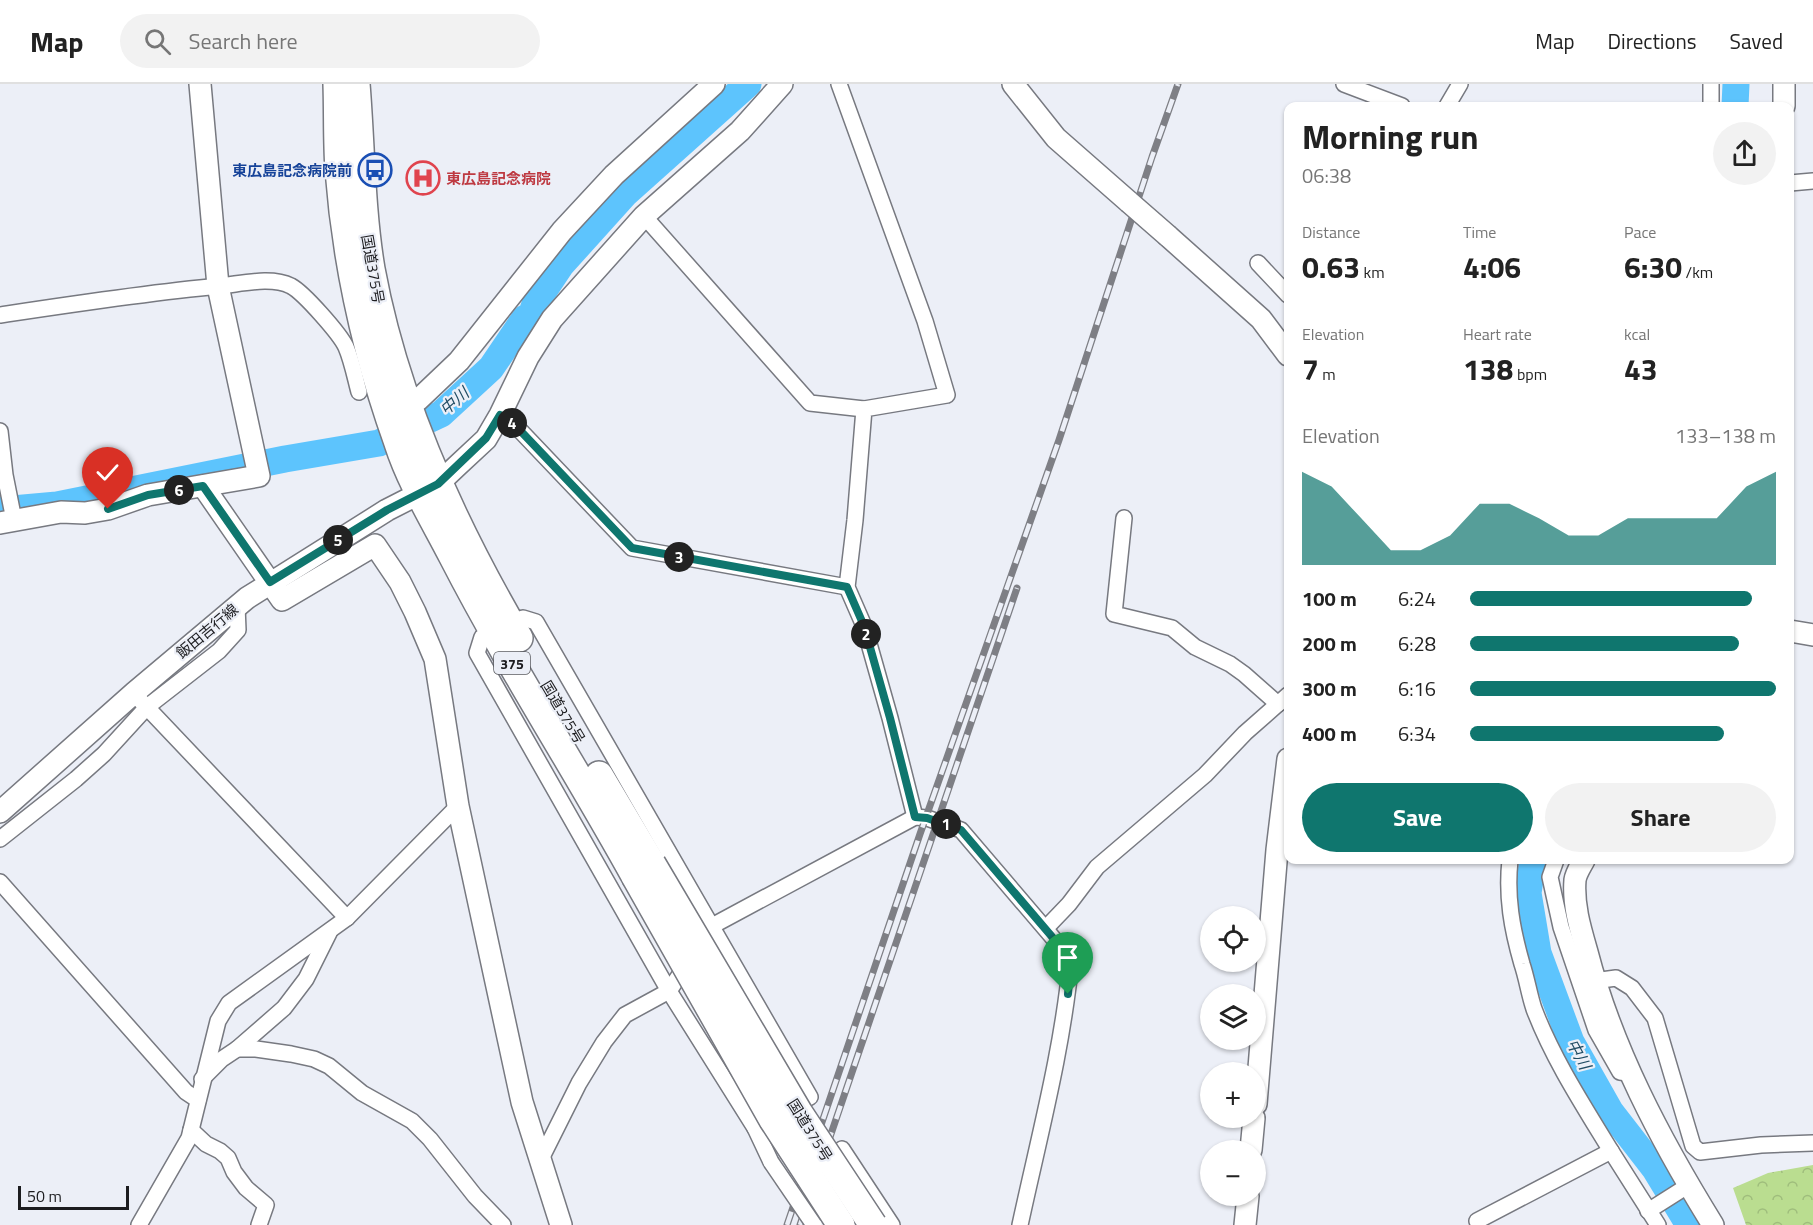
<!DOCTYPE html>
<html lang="en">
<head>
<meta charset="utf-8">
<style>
  :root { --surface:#fff; --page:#f2f2f2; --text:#222; --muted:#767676; --line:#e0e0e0; --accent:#0f766e }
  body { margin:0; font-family:"Titillium Web","Noto Sans JP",sans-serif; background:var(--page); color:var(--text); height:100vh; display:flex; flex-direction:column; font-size:22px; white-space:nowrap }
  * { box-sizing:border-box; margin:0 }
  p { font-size:20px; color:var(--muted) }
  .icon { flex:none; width:33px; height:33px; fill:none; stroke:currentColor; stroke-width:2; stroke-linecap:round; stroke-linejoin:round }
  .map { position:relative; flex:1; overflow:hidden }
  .details { position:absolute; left:1284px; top:18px; width:510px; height:762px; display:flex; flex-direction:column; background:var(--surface); border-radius:12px; box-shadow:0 2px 4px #0004 }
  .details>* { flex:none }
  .tools { position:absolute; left:1200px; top:822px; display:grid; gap:12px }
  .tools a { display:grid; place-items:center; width:66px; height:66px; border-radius:50%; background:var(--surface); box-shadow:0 2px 4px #0004; font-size:30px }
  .scale { position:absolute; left:18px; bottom:15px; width:111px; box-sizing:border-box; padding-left:6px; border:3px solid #1c1c1f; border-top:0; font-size:16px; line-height:21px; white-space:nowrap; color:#1c1c1f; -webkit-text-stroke:4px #eceff7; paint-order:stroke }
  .pin { position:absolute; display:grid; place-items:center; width:51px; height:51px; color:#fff; margin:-62px -26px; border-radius:50% 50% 50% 0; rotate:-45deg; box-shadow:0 0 6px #0007 }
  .pin .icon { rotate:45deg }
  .km { position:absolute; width:30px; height:30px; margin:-15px; border-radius:50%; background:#222; color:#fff; font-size:16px; line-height:30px; text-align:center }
  .round { display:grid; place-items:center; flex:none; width:63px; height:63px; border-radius:32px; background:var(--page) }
  .overview { display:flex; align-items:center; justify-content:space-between; height:102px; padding:0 18px }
  h1 { font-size:33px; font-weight:700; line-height:45px }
  .stats { display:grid; grid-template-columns:repeat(3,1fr); gap:9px; height:102px; padding:6px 18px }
  .stats div { display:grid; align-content:center }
  .stats b { font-size:30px; font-weight:700 }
  .stats small { font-size:16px; font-weight:400 }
  .stats p { font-size:16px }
  .chart { height:168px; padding:12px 18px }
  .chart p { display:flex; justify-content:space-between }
  .chart svg { width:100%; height:108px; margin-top:6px; fill:var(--accent); opacity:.7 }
  .button { display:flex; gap:12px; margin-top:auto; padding:12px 18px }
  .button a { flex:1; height:69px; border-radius:36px; background:var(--accent); color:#fff; font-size:24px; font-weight:700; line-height:69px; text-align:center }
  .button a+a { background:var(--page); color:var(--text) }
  ul { padding:0 18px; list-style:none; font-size:20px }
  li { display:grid; grid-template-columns:96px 72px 1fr; align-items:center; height:45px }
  li i { height:15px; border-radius:8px; background:var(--accent) }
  header { display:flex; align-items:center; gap:36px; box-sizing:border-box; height:84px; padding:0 30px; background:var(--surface); border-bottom:2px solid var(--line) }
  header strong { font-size:28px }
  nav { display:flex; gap:33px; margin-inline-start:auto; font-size:21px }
  .search { width:420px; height:54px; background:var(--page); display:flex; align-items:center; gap:15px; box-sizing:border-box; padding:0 21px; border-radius:33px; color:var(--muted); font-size:22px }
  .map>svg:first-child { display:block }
</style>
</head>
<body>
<header>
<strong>Map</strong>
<div class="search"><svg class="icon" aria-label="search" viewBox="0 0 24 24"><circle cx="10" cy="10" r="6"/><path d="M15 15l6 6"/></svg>Search here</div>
<nav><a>Map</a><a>Directions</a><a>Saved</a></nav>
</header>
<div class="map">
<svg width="1813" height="1141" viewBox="0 0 1813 1141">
  <defs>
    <pattern id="forest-crowns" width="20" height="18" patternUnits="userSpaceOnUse" patternTransform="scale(1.5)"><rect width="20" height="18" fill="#badd90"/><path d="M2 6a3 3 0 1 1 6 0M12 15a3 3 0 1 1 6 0" fill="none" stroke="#9fbd7c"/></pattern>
  </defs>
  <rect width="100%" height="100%" fill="#eceff7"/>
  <!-- forest -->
  <path fill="url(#forest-crowns)" d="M1813,1081V1141H1746L1733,1104L1768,1089Z"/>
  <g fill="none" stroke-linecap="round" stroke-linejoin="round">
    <!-- river -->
    <g stroke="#5dc4fd" stroke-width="27">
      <path d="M1735,22L1736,0"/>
      <path d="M0,426L57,421L285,375L379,359L441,330L491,284L525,234L531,232L535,220L561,181L625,110L748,0"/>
      <path d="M1533,776L1528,809L1538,869L1571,958L1610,1027L1655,1085L1689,1141"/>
    </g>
    <!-- street casing -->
    <g stroke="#777980" stroke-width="18">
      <g id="street">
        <path d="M839,0L925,237L947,311L864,325L855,436L847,503L864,542L890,634L915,733"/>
        <path d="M1344,0L1402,22"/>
        <path d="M1711,0V22"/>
        <path d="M1447,22L1460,0"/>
        <path d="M1790,99L1813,97"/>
        <path d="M644,132L810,319L864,325"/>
        <path d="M1258,179L1288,211"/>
        <path d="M0,231C73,220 145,209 219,202C241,200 271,192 291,202C304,209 340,250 346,263C352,277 355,293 359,308"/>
        <path d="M500,331L513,339L632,464L847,503"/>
        <path d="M0,347L5,391L14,436"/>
        <path d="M1124,434L1114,530L1172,544L1195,563L1230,580L1244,590L1278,620"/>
        <path d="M510,539L523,534L536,538L810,1013L755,1044"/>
        <path d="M493,547L482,553L477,569L669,907L755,1044L771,1078"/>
        <path d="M140,616L347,834"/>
        <path d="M0,755L76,695L104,670L147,623L219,567L238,546L237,522"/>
        <path d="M1510,776C1506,813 1512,845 1522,880C1527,895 1529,910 1534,925C1553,975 1583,1021 1611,1067"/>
        <path d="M1556,776L1550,793L1561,843L1596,946L1620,988L1628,989"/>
        <path d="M0,798L186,1008L198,1016"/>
        <path d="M1046,844L1069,820L1097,783L1205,691L1245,649L1288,611"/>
        <path d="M1594,897L1616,894L1632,904L1655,934L1693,1062L1700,1068L1761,1061L1813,1059"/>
        <path d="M237,965L284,924L306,895L329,849"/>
        <path d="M202,995L222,975L237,965H256L291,970L314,975L329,982L362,1009L412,1037L430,1055L475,1112L503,1141"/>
        <path d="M191,1046L206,1060L220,1067L228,1074L234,1088L246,1104L266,1121L259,1141"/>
        <path d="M842,1065L892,1141"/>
        <path d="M540,1077L579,999L604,958L625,931L669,907L712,842L915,733L927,734L961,746L1071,875C1063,964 1039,1053 1020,1141"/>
        <path d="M1648,1127L1689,1101"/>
        <path d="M1477,1137L1611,1067L1658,1141"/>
        <path d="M139,1141L189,1054L218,937L229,919L347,834L458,722"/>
      </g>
    </g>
    <!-- secondary casing -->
    <g stroke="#777980" stroke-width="24">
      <g id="secondary">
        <path d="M1013,0L1056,54L1129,118"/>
        <path d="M1784,0V22"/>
        <path d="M1168,152L1261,235L1288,271"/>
        <path d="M406,318L418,316L459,277L562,147L614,91L714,0"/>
        <path d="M203,402L282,516L375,461L400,498L415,528L435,575L458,722L522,1018L561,1141"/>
        <path d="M0,439L61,428L85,429L108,425L148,411L259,392L218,202L200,0"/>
        <path d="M1790,547L1813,551"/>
        <path d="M0,728L134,609L247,514L387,426L438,400L457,382L486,355L500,331L528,273L552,235L644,132L740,47L782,0"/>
        <path d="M1584,776C1581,782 1576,789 1575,796C1573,821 1580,844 1587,868C1612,965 1661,1057 1713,1141"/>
        <path d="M1256,1020L1277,766L1288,675"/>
        <path d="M1251,1066L1254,1034"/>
        <path d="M1245,1141L1248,1112"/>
      </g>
    </g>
    <!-- highway casing -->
    <g stroke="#777980" stroke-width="30">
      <g id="highway">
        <path d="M337,0C338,29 337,57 339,86C346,179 367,272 398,359C411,399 434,436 453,473C509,582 576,685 635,792"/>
        <path d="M356,0C361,61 361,126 371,185C395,316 452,440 519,554"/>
        <path d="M599,691L652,780"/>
      </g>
    </g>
    <!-- street -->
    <use href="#street" stroke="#fff" stroke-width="15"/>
    <!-- secondary -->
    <use href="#secondary" stroke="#fff" stroke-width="21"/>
    <!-- highway -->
    <use href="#highway" stroke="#fff" stroke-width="27"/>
    <!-- rail casing -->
    <g stroke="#7e7f85" stroke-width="7">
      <g id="rail">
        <path d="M787,1141L920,750L1059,356L1152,73L1178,0"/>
        <path d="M800,1141L1017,504"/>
      </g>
    </g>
    <!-- rail -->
    <use href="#rail" stroke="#eceff7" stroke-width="4.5" stroke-dasharray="14" stroke-linecap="butt"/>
    <!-- street-bridge casing -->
    <g stroke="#777980" stroke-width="18" stroke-linecap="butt">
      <path id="street-bridge" d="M771,1078L814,1141"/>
    </g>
    <!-- secondary-bridge casing -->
    <g stroke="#777980" stroke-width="24" stroke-linecap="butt">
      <path id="secondary-bridge" d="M1129,118L1168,152"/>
    </g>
    <!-- highway-bridge casing -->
    <g stroke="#777980" stroke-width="30" stroke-linecap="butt">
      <g id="highway-bridge">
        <path d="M652,780L799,1029L873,1141"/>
        <path d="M635,792L773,1036L841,1141"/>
      </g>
    </g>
    <!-- street-bridge -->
    <use href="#street-bridge" stroke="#fff" stroke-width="15"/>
    <!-- secondary-bridge -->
    <use href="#secondary-bridge" stroke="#fff" stroke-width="21"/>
    <!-- highway-bridge -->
    <use href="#highway-bridge" stroke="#fff" stroke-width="27"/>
  </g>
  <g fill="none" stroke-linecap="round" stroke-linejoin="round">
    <!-- route casing -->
    <g stroke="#fff" stroke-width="12">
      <path id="route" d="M108,425L148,411L203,402L270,498L387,426L438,400L486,354L500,331L513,339L632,464L847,503L864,542L890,634L915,733L927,734L961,746L1071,875L1068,910"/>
    </g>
    <!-- route -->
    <use href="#route" stroke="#0f766e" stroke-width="8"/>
  </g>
  <!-- icons -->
  <defs>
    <g id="bus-ring" transform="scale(1.725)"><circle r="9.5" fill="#eceff7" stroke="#1a4fb4" stroke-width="1.5"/><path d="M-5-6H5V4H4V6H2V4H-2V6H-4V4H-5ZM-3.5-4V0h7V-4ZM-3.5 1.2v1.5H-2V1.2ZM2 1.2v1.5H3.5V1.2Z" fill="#1a4fb4"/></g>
    <g id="hospital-ring" transform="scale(1.725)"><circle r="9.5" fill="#eceff7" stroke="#e0444e" stroke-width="1.5"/><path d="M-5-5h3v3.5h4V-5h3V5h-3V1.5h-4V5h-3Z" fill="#e0444e"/></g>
  </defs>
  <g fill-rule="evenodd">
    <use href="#bus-ring" x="375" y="86"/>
    <use href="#hospital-ring" x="423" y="94"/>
  </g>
  <g text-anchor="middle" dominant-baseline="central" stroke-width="4.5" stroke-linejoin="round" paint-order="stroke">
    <!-- shield labels -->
    <rect fill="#eceff7" stroke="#5a5b60" stroke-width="1.5" x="494" y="568" width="36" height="22" rx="4.5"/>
    <g font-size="14" font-weight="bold" fill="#1c1c1f">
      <text x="512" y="579">375</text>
    </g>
    <!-- transit labels -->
    <g font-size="15" font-weight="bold" fill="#164399" stroke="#eceff7" text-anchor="end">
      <text x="352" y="86">東広島記念病院前</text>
    </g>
    <!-- health labels -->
    <g font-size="15" font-weight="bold" fill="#be3a42" stroke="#eceff7" text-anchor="start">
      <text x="446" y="94">東広島記念病院</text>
    </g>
    <!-- street labels -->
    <g font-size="15" fill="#1c1c1f" stroke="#eceff7">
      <text transform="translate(373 185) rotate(80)">国道375号</text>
      <text transform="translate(207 547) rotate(-40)">飯田吉行線</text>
      <text transform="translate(563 628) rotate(59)">国道375号</text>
      <text transform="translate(810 1046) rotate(58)">国道375号</text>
    </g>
    <!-- water labels -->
    <g font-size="16" font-style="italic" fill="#214c64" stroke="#eceff7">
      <text transform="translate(454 317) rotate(-41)">中川</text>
      <text transform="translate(1579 970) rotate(62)">中川</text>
    </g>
  </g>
</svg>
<div class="tools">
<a><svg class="icon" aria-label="locate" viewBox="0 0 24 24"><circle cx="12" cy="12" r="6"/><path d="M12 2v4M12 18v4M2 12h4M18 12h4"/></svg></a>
<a><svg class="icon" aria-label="layers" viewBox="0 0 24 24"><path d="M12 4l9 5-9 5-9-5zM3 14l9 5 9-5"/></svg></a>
<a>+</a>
<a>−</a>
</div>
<div class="scale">50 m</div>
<div class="pin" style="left:1068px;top:910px;background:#1e9e55"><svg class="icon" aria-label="arrive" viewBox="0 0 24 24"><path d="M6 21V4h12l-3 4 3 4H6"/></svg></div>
<div class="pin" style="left:108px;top:425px;background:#d93025"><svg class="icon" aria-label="check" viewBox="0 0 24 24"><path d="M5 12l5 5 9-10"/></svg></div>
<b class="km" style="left:946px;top:740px">1</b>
<b class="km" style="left:866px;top:550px">2</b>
<b class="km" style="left:679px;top:473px">3</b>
<b class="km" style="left:512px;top:339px">4</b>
<b class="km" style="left:338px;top:456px">5</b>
<b class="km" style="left:179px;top:406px">6</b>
<section class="details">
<div class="overview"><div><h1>Morning run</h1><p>06:38</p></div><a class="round"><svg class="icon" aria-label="share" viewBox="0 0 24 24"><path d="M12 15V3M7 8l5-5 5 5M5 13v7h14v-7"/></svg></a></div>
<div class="stats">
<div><p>Distance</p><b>0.63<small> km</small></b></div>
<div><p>Time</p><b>4:06</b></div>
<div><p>Pace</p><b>6:30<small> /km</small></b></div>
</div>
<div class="stats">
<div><p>Elevation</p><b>7<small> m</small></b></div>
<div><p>Heart rate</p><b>138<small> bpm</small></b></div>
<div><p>kcal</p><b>43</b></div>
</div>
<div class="chart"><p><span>Elevation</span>133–138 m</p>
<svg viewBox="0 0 160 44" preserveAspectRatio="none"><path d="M0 44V6L10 12L20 25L30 38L40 38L50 32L60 19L70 19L80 25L90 32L100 32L110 25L120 25L130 25L140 25L150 12L160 6V44z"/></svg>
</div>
<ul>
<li><b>100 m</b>6:24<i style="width:92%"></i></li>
<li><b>200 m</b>6:28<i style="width:88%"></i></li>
<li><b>300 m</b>6:16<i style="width:100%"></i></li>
<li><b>400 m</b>6:34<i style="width:83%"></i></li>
</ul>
<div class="button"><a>Save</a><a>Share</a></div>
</section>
</div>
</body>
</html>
